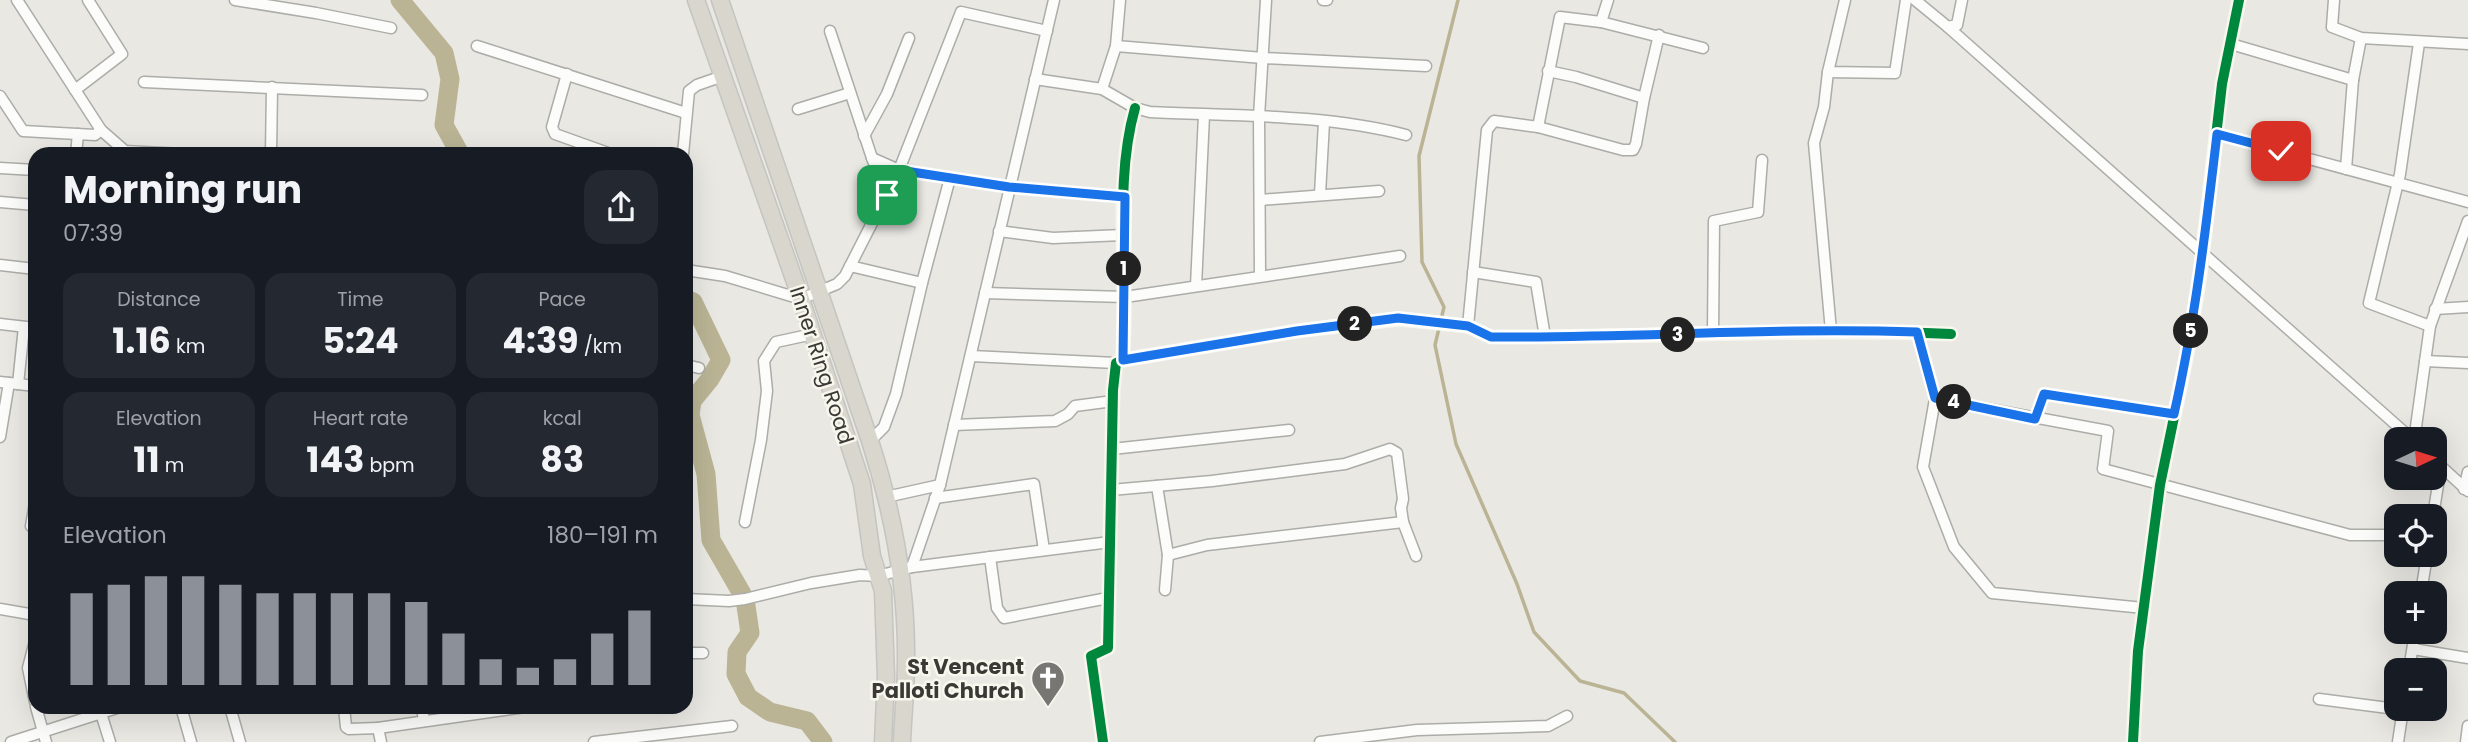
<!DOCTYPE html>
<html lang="en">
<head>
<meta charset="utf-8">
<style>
  :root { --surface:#171b24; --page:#242831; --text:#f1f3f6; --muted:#9ea1a6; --accent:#8c9099 }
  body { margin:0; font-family:Poppins,sans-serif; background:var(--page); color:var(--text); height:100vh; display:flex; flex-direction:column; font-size:26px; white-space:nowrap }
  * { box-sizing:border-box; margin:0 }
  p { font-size:23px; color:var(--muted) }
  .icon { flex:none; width:38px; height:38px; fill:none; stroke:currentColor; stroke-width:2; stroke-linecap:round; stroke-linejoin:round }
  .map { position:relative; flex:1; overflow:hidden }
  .side { position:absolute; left:28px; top:147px; width:665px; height:567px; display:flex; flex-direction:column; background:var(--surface); border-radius:21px; box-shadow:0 7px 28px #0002 }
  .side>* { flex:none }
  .needle { width:46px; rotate:86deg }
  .tools { position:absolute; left:2384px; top:427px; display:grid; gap:14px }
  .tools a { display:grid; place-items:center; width:63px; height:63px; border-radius:14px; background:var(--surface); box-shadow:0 7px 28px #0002; font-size:35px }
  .pin { position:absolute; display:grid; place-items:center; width:60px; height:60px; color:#fff; margin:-30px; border-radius:14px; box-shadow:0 4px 10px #0006 }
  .km { position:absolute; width:35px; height:35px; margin:-18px; border-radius:50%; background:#222; color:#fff; font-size:19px; line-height:35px; text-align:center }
  .round { display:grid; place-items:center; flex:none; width:74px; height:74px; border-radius:21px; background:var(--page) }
  .summary { display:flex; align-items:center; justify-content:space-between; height:119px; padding:0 35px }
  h1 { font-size:38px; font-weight:700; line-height:52px }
  .stats { display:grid; grid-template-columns:repeat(3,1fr); gap:10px; height:119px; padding:7px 35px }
  .stats div { display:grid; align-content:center; border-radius:18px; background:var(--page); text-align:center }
  .stats b { font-size:35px; font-weight:700 }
  .stats small { font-size:19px; font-weight:400 }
  .stats p { font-size:19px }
  .chart { height:196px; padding:14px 35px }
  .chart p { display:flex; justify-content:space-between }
  .chart svg { width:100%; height:126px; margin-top:7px; stroke:var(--accent); stroke-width:6 }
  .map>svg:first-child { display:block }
</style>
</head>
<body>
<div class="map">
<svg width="2468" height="742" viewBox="0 0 2468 742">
  <rect width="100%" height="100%" fill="#e9e8e3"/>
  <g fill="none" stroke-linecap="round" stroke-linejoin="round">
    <!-- stream -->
    <path stroke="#bab495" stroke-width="3.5" d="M1458,0L1419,156L1422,262L1444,307L1435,345L1456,444L1517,584L1534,632L1580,681L1624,693L1675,742"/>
    <!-- river -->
    <g stroke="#bab495" stroke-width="19">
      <path d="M400,0L444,53L450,79L444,125L460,154"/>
      <path d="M686,299L693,302L721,360L710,379L692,401L690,415L706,474L711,540L745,599L750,633L737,652L736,674L748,697L770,712L807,721L823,742"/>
    </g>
    <!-- minor casing -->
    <g stroke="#acaca8" stroke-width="13">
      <g id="minor">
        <path d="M17,0L101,130L125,151L182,154"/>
        <path d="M235,0L316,13L391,28"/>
        <path d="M1323,0H1327"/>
        <path d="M1845,0L1828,72L1895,73L1906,0"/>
        <path d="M1915,0L1948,27L1957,25L1962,0"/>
        <path d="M2334,0L2332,27L2361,38L2468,44"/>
        <path d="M1601,22L1608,0"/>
        <path d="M1948,27L2412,439"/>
        <path d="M830,31L872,158L887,195"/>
        <path d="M2419,43L2400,174L2369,303L2430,326"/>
        <path d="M2231,44L2353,80"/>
        <path d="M477,46L686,113"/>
        <path d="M1116,46L1263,58L1426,66"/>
        <path d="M1548,71L1576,77L1644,98"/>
        <path d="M1828,72L1824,107L1814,143L1831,331"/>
        <path d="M567,74L552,127L555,134L611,154"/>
        <path d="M1035,79L1102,89L1135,108L1150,112C1235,116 1324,114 1406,135"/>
        <path d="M144,82L422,95"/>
        <path d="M1102,89L1116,46L1120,0"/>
        <path d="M75,90L122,54L88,0"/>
        <path d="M0,96L23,131L95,135L101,130"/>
        <path d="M798,109L850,93"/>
        <path d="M1538,127L1560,17L1601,22L1703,48"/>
        <path d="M2217,134L2468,202"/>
        <path d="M864,136L887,94L909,38"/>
        <path d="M76,154L78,134"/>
        <path d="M271,154L272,87"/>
        <path d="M683,154L689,91L697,85L723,76"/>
        <path d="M872,158L899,170L961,12L1047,31"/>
        <path d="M0,168L35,170"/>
        <path d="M2346,169L2353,80L2361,38"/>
        <path d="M1320,194L1324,122"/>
        <path d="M1260,200L1379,191"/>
        <path d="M0,202L35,205"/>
        <path d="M999,231L1053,238L1123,235"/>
        <path d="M0,265L35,269"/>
        <path d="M850,266L922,283"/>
        <path d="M686,270L725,276L801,299L837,284L845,276L899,170L1009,187L1125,197"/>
        <path d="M1473,272L1536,282L1545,337"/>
        <path d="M1260,276L1259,117L1266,0"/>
        <path d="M1196,286L1204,115"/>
        <path d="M985,293L1125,297L1400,256"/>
        <path d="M2435,309L2468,307"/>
        <path d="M0,324L35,328"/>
        <path d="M1468,326L1487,130L1494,121L1538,127L1623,150H1633L1636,144L1644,98L1659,35"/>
        <path d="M1917,333L1935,399L1923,467L1954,547L1992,593L2144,608"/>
        <path d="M1713,334L1714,221L1758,212L1762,160"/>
        <path d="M971,356L1116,363"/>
        <path d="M1123,360L1297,331L1399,319L1468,326L1491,337C1644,338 1798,328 1951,334"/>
        <path d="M2425,361L2468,363"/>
        <path d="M686,365L699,368"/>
        <path d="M0,382L35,386"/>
        <path d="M18,384L24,327"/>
        <path d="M1935,399L2108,431L2103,469L2350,535H2387L2396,533"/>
        <path d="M2035,419L2044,394L2174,414"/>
        <path d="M954,425L1055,421L1068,414L1075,406L1113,401"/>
        <path d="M0,437L9,383"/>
        <path d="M2417,439L2415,434L2430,326L2468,221"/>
        <path d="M870,441L884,427L896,394L922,283L950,178"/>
        <path d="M1112,449L1289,430"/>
        <path d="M2434,460L2468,491"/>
        <path d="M1157,486L1168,555L1207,545L1403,522L1416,556"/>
        <path d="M2464,489L2468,472"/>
        <path d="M1111,490L1212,481L1345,464L1390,449L1397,453L1403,499L1401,508L1403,522"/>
        <path d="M886,497L940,485"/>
        <path d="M935,498L1034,484L1044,550"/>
        <path d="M2433,516L2441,466"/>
        <path d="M745,522L761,440L767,391L764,361L776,342L813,334"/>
        <path d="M31,526L35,503"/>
        <path d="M990,557L997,608L1004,618L1108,598"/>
        <path d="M912,567L940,485L1054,0"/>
        <path d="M1165,590L1168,555"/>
        <path d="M2421,593L2427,555"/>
        <path d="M686,599L729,601L745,599L811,583L860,575L878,576L912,567L1110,542"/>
        <path d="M0,609L35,615"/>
        <path d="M35,641L28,668L35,702"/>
        <path d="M2413,649L2468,658"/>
        <path d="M686,653H703"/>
        <path d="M2409,670L2415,632"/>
        <path d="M2319,699L2396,709"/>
        <path d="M36,707L46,742"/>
        <path d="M99,707L110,742"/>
        <path d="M181,707L191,742"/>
        <path d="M230,707L240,742"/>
        <path d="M344,707L346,727L349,729L378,728"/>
        <path d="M422,707L424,721"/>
        <path d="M11,742L120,707"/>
        <path d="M381,742L378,728L525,707"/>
        <path d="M594,742L732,726"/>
        <path d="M1103,742L1091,656L1108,648L1113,390L1116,363L1123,360C1123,338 1125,316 1124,295C1124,233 1118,168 1135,108"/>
        <path d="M1320,742L1417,730L1548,726L1567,716"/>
        <path d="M2133,742L2138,651L2160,485L2187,354L2200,276L2222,84L2239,0"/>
        <path d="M2398,742L2403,709"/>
        <path d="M2466,742L2468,726"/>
      </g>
    </g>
    <!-- trunk casing -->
    <g stroke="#c4c4c1" stroke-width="19">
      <g id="trunk">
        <path d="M696,0L801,299L862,484L872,556L883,591L886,677L883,742"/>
        <path d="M720,0L870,441C893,512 907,587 906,662C906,689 903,715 902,742"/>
      </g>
    </g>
    <!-- minor -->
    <use href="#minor" stroke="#fcfcfb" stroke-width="10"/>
    <!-- trunk -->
    <use href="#trunk" stroke="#d8d6cd" stroke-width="16"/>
    <!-- cycleway casing -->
    <g stroke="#f8f7ee" stroke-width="15">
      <g id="cycleway">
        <path d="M1123,360L1297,331L1399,319L1468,326L1491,337C1644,338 1798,328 1951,334"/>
        <path d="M1103,742L1091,656L1108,648L1113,390L1116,363L1123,360C1123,338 1125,316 1124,295C1124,233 1118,168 1135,108"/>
        <path d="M2133,742L2138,651L2160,485L2187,354L2200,276L2222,84L2239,0"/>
      </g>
    </g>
    <!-- cycleway -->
    <use href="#cycleway" stroke="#00873e" stroke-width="10"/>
  </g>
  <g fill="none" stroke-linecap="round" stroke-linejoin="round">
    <!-- route casing -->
    <g stroke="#fff" stroke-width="14">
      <path id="route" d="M887,195L899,170L1009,187L1125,197L1123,360L1297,331L1398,318L1468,326L1491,337C1633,338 1775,327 1917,332L1935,398L2035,419L2044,394L2174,414C2195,321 2206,228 2217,134L2281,151"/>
    </g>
    <!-- route -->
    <use href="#route" stroke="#1a73e8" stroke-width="9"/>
  </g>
  <!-- icons -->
  <defs>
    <g id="church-pin" transform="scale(1.75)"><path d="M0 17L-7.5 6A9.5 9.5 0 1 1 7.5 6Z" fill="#777673" stroke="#f8f7ee"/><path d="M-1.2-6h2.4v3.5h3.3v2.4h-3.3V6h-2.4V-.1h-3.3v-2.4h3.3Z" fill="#fff"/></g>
  </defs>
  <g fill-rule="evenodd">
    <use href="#church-pin" x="1048" y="678"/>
  </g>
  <g text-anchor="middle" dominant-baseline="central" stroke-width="5" stroke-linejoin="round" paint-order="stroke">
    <!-- street labels -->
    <g font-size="21" fill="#3a3936" stroke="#f8f7ee">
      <text transform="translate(822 365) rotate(72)">Inner Ring Road</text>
    </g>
    <!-- poi labels -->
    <g font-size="21" font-weight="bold" fill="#3a3936" stroke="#f8f7ee" text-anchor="end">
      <text x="1024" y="666">St Vencent<tspan x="1024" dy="24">Palloti Church</tspan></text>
    </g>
  </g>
</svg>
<div class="tools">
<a><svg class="needle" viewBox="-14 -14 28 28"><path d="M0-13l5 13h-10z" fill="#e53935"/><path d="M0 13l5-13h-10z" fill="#9ea1a6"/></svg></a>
<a><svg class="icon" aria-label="locate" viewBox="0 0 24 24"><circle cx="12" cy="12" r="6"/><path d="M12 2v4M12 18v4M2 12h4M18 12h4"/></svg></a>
<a>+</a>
<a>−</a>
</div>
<div class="pin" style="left:887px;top:195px;background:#1e9e55"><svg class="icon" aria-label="arrive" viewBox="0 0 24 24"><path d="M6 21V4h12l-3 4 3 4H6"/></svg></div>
<div class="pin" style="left:2281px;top:151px;background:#d93025"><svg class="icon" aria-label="check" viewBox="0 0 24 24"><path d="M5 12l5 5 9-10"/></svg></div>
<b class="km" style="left:1124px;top:269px">1</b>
<b class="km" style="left:1355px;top:324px">2</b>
<b class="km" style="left:1678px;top:335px">3</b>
<b class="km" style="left:1954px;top:402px">4</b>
<b class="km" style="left:2191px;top:331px">5</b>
<section class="side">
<div class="summary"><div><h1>Morning run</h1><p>07:39</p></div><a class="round"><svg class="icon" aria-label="share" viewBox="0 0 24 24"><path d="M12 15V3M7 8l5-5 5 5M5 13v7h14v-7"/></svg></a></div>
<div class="stats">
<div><p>Distance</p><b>1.16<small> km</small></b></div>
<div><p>Time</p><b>5:24</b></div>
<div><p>Pace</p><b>4:39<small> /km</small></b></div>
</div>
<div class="stats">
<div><p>Elevation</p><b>11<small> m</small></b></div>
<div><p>Heart rate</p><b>143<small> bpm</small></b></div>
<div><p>kcal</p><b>83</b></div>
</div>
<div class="chart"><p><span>Elevation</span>180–191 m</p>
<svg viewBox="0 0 160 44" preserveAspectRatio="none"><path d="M5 44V12M15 44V9M25 44V6M35 44V6M45 44V9M55 44V12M65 44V12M75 44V12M85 44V12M95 44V15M105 44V26M115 44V35M125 44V38M135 44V35M145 44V26M155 44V18"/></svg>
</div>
</section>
</div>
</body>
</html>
